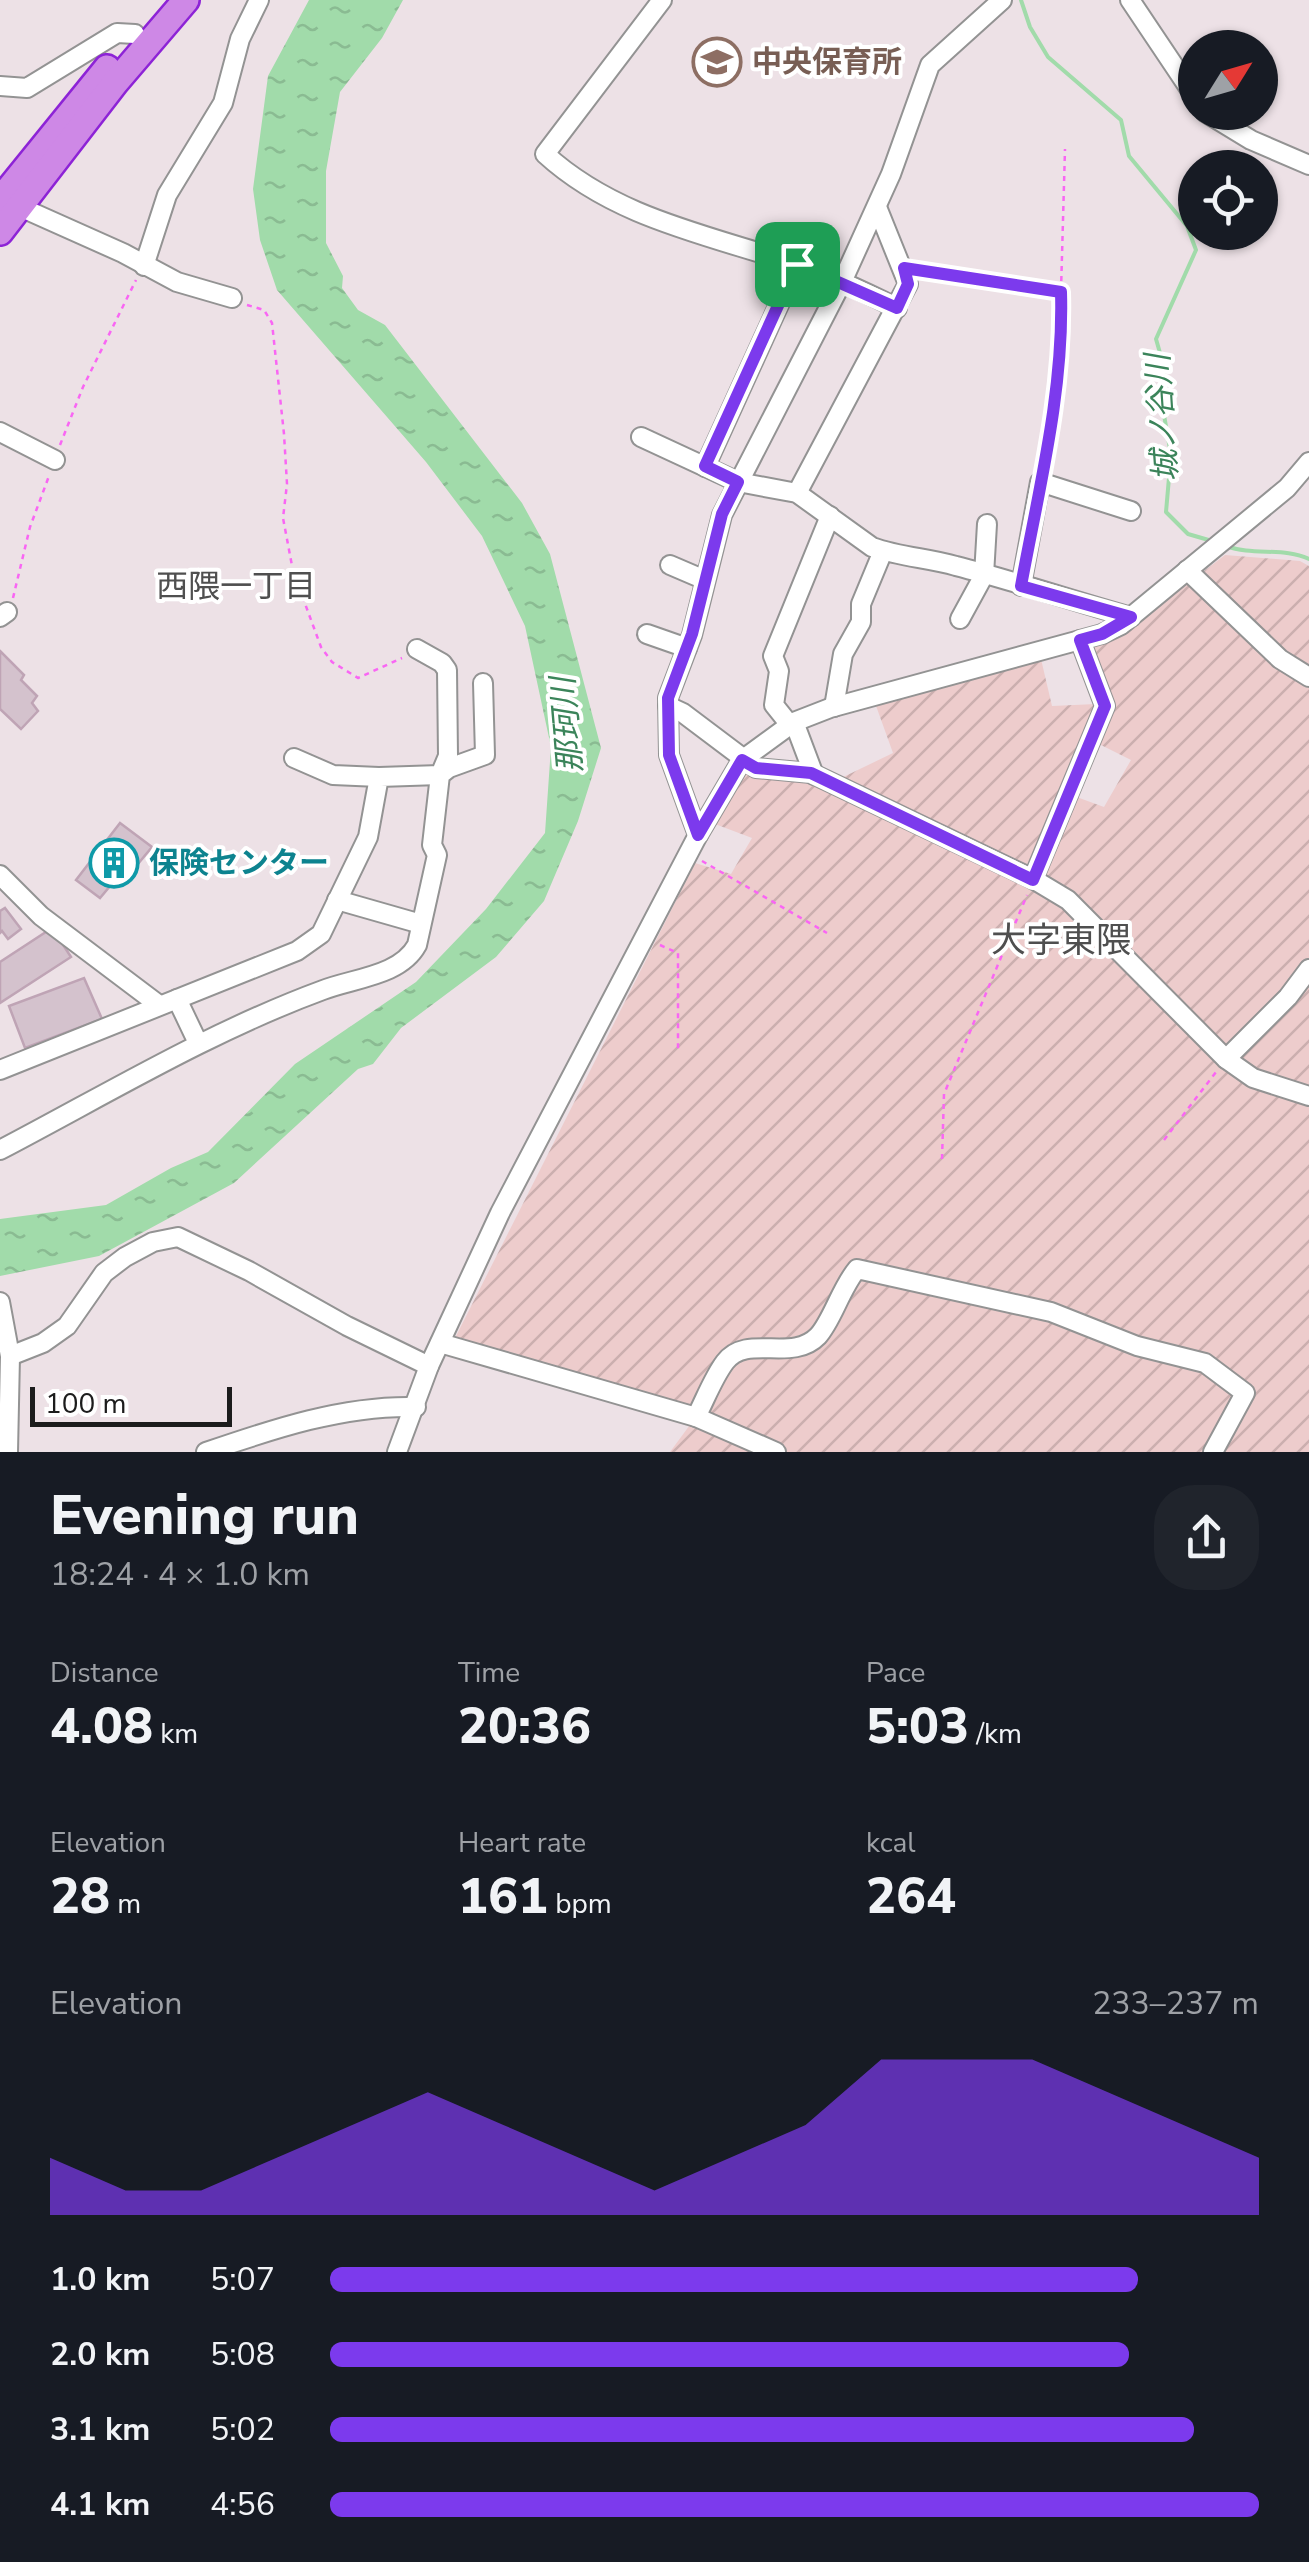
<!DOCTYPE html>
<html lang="en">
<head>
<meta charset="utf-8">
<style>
  :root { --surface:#171b24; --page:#20242c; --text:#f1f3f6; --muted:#9ea1a6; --accent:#7c3aed }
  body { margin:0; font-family:"Nunito Sans","Noto Sans JP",sans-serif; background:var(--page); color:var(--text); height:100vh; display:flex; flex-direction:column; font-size:38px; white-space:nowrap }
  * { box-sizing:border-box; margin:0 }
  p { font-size:32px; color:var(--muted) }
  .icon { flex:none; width:55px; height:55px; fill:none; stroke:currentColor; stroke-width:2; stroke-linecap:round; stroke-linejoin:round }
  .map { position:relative; height:1452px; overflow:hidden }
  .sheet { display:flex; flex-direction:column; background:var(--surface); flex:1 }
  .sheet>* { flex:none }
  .needle { width:65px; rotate:53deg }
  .buttons { position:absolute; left:1178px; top:30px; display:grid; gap:20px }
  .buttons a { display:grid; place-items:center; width:100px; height:100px; border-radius:50%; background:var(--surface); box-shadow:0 2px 8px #0004; font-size:50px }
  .scale { position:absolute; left:30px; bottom:25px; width:202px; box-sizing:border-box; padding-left:10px; border:5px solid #1c1c1c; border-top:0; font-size:28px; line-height:35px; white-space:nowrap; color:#1c1c1c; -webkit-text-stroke:8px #fff; paint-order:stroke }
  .pin { position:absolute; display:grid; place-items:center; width:85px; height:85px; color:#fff; margin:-42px; border-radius:20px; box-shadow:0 5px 15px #0006 }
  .round { display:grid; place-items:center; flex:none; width:105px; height:105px; border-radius:40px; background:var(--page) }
  .overview { display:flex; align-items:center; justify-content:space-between; height:170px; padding:0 50px }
  h1 { font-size:55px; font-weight:800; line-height:75px }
  .stats { display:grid; grid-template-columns:repeat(3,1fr); gap:15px; height:170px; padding:10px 50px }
  .stats div { display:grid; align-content:center }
  .stats b { font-size:50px; font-weight:800 }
  .stats small { font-size:28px; font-weight:400 }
  .stats p { font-size:28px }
  .chart { height:280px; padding:20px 50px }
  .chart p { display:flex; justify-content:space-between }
  .chart svg { width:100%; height:180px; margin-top:10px; fill:var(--accent); opacity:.7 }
  ul { padding:0 50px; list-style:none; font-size:32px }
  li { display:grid; grid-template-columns:160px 120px 1fr; align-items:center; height:75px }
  li i { height:25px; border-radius:12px; background:var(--accent) }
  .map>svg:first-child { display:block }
</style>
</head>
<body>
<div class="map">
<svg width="1309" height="1452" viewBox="0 0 1309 1452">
  <defs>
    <pattern id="farmland-furrows" width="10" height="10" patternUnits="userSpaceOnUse" patternTransform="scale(2.5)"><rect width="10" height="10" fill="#edcccc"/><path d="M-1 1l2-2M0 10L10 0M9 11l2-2" fill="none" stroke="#cbafaf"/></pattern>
    <pattern id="water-ripples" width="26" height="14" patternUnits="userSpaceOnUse" patternTransform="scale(2.5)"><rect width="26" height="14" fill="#a1dbaa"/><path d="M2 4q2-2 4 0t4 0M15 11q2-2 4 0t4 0" fill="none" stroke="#8abb92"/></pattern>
  </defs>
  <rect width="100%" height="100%" fill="#ede1e6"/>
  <!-- farmland -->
  <path fill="url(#farmland-furrows)" d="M1225,555L1300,561L1309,566V1452H670L695,1418L450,1348L695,863L731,874L752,838L715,824L748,770L807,782L835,781L893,753L875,703L1041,659L1052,706L1096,704L1063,792L1104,807L1131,760L1093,741L1105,706L1080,640L1134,625Z"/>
  <!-- water -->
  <path fill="url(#water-ripples)" d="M309,0H403L382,38L340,92L326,171V243L343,276L342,288L358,310L385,325L522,503L550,554L601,748L578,821L544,901L496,957L401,1028L373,1064L358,1069L234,1183L99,1256L0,1276V1219L106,1205L171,1168L208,1152L295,1064L416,982L486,909L545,833L551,747L525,626L482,536L426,462L277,290L260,240L253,189L268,76Z"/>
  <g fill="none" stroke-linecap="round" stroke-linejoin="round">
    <!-- stream -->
    <g stroke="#a1dbaa" stroke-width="4">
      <path d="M1021,0L1030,27L1048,57L1121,120L1129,156L1187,226L1196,250L1156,339L1164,367V415L1171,455L1166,512L1188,534L1212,541"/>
      <path d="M1226,546C1253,556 1285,547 1309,559"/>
    </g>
  </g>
  <!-- building -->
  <g fill="#d4c2cd" stroke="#bfa4b5" stroke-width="2.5">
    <path d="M0,651L24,675L21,680L37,696L32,703L38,711L21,729L0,709Z"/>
    <path d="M120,823L152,847L122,883L116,879L100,898L76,880Z"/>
    <path d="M5,908L21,929L8,939L2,931L0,933V911Z"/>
    <path d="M52,928L71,957L0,1003V962Z"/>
    <path d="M84,978L102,1019L25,1048L9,1006Z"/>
  </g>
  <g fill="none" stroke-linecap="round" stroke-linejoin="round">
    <!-- minor casing -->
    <g stroke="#939393" stroke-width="22">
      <g id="minor">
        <path d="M662,0L545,154C616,219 710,235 798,265C832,276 865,292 897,308"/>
        <path d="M1130,0L1195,97"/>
        <path d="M0,86L27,88L117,33L135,34"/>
        <path d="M1205,112L1251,140L1309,165"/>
        <path d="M20,207L123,253L177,282L232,298"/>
        <path d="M144,266L167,195L223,103L240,39L259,0"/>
        <path d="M0,432L55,460"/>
        <path d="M641,437L738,482L797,493L872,547C900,557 928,558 956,566C1015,581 1073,601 1131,617"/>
        <path d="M705,467L797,265"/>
        <path d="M797,493L908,284L877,207"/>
        <path d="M670,565L705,580"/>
        <path d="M1187,570L1280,659L1309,677"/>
        <path d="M1021,586L1040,482L1131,511"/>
        <path d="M0,617L7,612"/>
        <path d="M960,619L984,575L987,524"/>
        <path d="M647,634L687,648"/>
        <path d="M668,706L683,713L756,768L811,773L1033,879L1068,900L1226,1059L1253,1078L1309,1096"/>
        <path d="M834,707L843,654L861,622V604L883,551"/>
        <path d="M794,722L814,775"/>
        <path d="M790,725L774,705L779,671L773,656L830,516"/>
        <path d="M294,758L333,775L379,777"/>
        <path d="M698,835L742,760L794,722L830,708L1102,634L1121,625L1287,488L1309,462"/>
        <path d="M0,875L41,916L159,1005"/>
        <path d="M1033,879L1105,706L1080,640"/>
        <path d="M337,900L421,924"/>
        <path d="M177,999L198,1043"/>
        <path d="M1226,1059L1288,997L1309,969"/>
        <path d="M0,1070L297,951L321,934L368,837L379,777L440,775L448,756L447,670L442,663L417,649"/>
        <path d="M0,1150C107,1094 209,1032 323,990C354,978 400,976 417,945L437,855L432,845L440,775L449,768L485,755L483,683"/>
        <path d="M0,1302L10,1356L8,1452"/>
        <path d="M440,1343L696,1417L776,1452"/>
        <path d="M10,1356L43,1343L67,1326L104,1273L125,1257L153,1242L178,1237L249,1271L347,1326L429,1366"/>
        <path d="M696,1417C705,1400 713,1378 725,1362C747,1333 792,1363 818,1336C832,1321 841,1288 857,1269L1051,1312L1137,1346L1205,1363L1245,1393L1213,1452"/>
        <path d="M206,1452C273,1429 344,1405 416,1407"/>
        <path d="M397,1452L429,1366L500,1213L698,835L669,755L668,698L692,635L722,515L842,282L891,174L930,65L1002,0"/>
      </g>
    </g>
    <!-- highway casing -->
    <g stroke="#8d23d6" stroke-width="30">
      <g id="highway">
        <path d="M0,200L107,68"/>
        <path d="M0,232L115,83L186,0"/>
      </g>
    </g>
    <!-- path -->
    <g stroke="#f966f4" stroke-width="2.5" stroke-dasharray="5 5" stroke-linecap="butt">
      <path d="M920,271L1061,291L1063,344L1044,465"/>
      <path d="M1061,291L1065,149"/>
      <path d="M247,305L264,310L272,323L284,434L287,484L283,518L293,571L321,647L332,662L358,678L402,658"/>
      <path d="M60,445L83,387L136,280"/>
      <path d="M13,598L30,527L49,476"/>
      <path d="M702,861L827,933"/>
      <path d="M660,945L678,953V1050"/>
      <path d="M1164,1140L1216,1072"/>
      <path d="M942,1159L944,1094L1027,895"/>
    </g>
    <!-- minor -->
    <use href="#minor" stroke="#fff" stroke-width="18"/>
    <!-- highway -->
    <use href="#highway" stroke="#ce88e6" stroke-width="25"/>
  </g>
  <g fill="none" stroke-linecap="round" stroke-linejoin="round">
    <!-- route casing -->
    <g stroke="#fff" stroke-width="20">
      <path id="route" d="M797,264L897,308L908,284L904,268L1061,292C1064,391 1039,488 1021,586L1131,617L1102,634L1080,640L1105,706L1033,880L811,773L756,768L742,760L698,835L669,755L668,698L692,634L722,514L738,482L705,466Z"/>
    </g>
    <!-- route -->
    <use href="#route" stroke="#7c3aed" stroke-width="12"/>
  </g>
  <!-- icons -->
  <defs>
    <g id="school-ring" transform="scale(2.5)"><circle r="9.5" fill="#fff" stroke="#8d6e63" stroke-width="1.5"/><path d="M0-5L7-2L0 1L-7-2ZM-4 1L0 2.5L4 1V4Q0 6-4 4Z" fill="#8d6e63"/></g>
    <g id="building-ring" transform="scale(2.5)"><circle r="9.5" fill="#fff" stroke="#0f9aa8" stroke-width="1.5"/><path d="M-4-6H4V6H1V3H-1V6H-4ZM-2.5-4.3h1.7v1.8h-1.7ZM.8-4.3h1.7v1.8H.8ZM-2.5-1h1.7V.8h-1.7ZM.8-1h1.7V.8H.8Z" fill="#0f9aa8"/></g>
  </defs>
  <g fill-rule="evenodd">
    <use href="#school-ring" x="717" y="62"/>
    <use href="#building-ring" x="114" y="863"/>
  </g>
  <g text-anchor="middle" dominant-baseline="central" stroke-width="8" stroke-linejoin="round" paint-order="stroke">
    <!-- education labels -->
    <g font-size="30" font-weight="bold" fill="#785e54" stroke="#fff" text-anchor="start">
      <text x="752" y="62">中央保育所</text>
    </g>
    <!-- culture labels -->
    <g font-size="30" font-weight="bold" fill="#0d838f" stroke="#fff" text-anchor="start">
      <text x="149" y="863">保険センター</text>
    </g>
    <!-- water labels -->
    <g font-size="32" font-style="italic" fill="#3b845a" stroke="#fff">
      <text transform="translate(1162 418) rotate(-94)">城ノ谷川</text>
      <text transform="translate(567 725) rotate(-95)">那珂川</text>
    </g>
    <!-- neighbourhood labels -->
    <g font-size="32" fill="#4f4f4f" stroke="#fff">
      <text x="236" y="586">西隈一丁目</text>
    </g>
    <!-- quarter labels -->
    <g font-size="35" fill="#4f4f4f" stroke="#fff">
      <text x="1061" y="940">大字東隈</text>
    </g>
  </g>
</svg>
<div class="buttons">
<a><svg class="needle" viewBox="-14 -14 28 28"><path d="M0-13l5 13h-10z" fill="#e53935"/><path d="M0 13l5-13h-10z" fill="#9ea1a6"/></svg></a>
<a><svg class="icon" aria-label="locate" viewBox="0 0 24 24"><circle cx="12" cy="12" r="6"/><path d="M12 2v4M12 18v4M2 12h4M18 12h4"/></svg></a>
</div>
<div class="scale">100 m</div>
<div class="pin" style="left:797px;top:264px;background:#1e9e55"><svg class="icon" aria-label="arrive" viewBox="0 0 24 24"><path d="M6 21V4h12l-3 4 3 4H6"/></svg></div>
</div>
<section class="sheet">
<div class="overview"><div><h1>Evening run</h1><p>18:24 · 4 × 1.0 km</p></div><a class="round"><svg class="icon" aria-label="share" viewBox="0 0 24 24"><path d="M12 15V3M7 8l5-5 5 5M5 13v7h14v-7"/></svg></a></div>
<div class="stats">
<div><p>Distance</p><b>4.08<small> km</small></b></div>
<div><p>Time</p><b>20:36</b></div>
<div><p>Pace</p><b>5:03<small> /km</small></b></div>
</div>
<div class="stats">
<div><p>Elevation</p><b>28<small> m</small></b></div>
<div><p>Heart rate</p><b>161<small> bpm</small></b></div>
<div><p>kcal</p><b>264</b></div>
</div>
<div class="chart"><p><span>Elevation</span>233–237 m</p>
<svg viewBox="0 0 160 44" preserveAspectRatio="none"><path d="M0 44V30L10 38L20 38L30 30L40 22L50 14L60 22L70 30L80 38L90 30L100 22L110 6L120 6L130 6L140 14L150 22L160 30V44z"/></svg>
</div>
<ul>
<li><b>1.0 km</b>5:07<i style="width:87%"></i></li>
<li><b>2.0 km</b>5:08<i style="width:86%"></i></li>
<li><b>3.1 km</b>5:02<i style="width:93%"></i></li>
<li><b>4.1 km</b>4:56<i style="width:100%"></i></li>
</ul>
</section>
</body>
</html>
